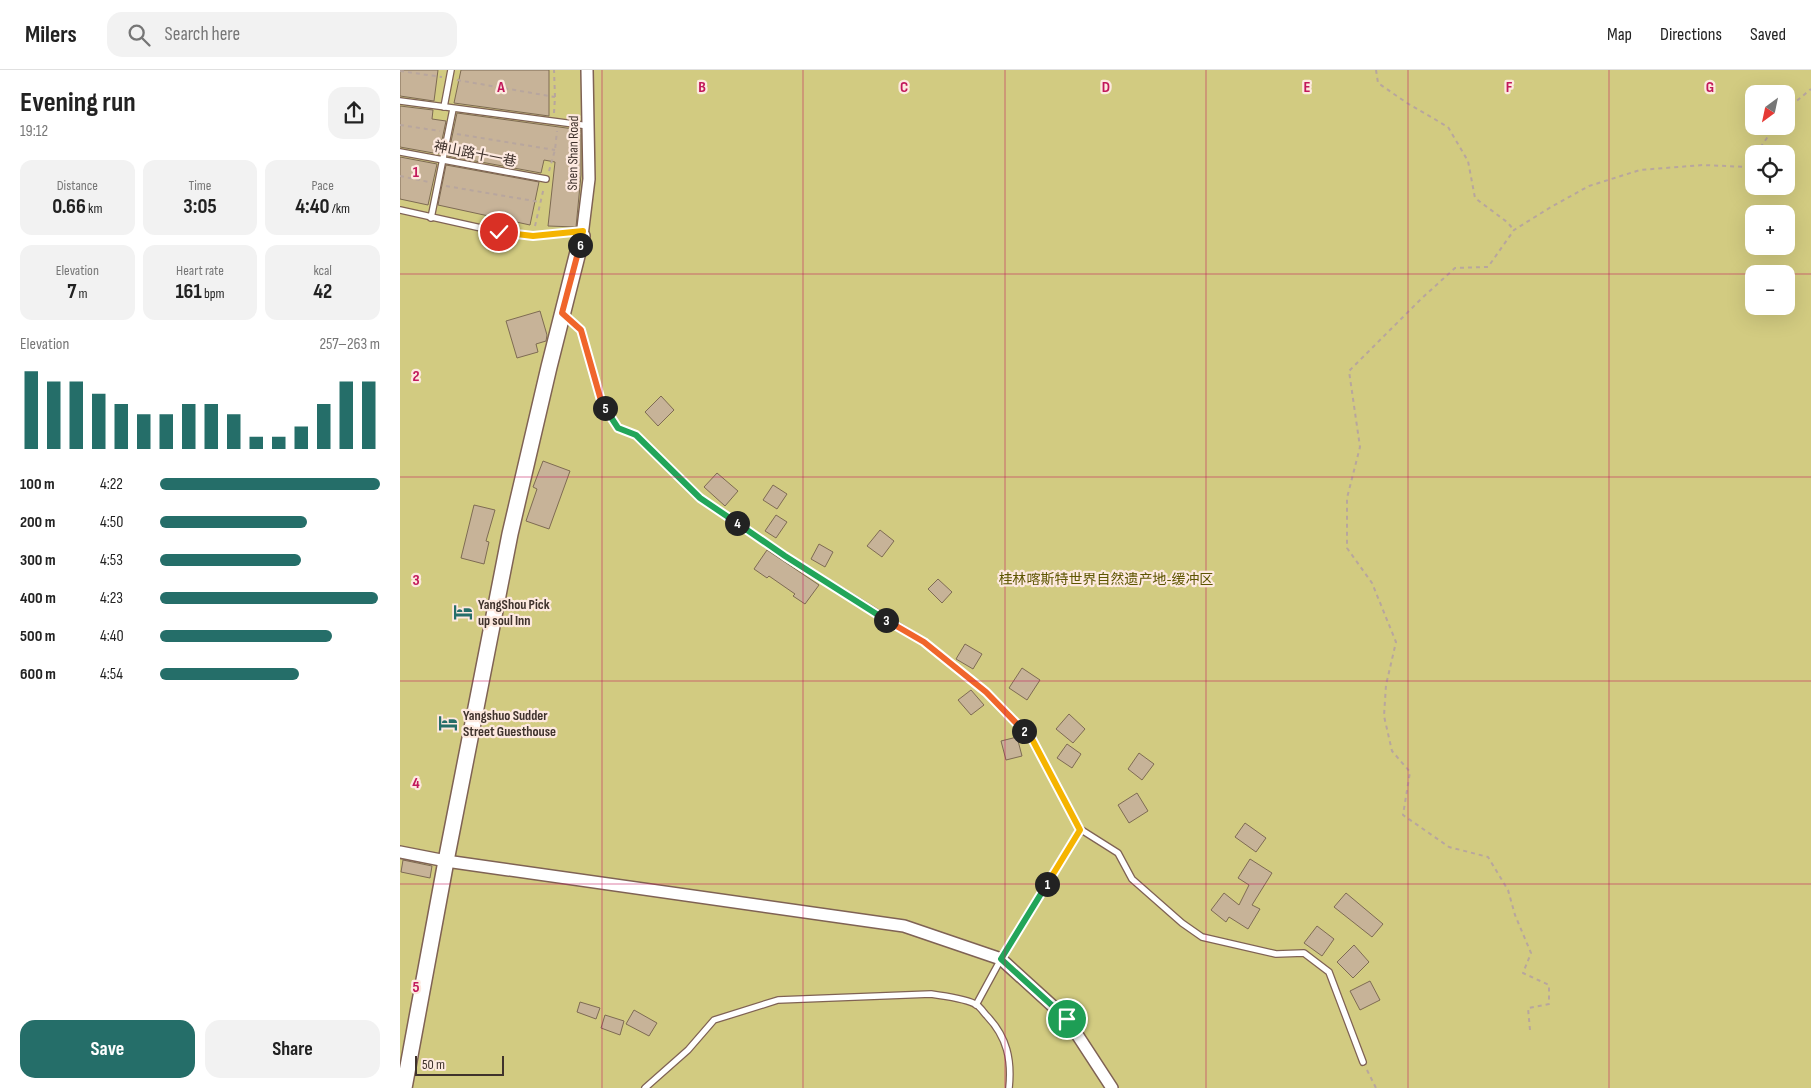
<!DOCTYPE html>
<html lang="en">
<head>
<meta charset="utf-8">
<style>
  :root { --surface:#fff; --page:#f2f2f2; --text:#222; --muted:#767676; --line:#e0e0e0; --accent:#256e69 }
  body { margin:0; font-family:"Sofia Sans Condensed","Noto Sans SC",sans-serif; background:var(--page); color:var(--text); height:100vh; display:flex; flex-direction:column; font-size:19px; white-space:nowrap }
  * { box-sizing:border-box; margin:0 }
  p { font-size:16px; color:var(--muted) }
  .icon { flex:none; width:28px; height:28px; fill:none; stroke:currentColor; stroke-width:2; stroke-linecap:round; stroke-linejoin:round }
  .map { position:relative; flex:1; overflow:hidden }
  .sheet { display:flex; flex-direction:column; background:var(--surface); width:400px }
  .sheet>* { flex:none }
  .needle { width:32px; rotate:213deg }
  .controls { position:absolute; left:1345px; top:15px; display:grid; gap:10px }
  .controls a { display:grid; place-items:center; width:50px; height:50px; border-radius:10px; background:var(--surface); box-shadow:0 5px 20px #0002; font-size:25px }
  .scale { position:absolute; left:15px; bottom:12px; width:89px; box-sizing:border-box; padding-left:5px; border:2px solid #3f322c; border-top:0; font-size:14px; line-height:18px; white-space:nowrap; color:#3f322c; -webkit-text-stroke:4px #fde9df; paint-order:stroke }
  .pin { position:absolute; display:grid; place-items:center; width:42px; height:42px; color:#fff; margin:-21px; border:2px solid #fff; border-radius:50%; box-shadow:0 1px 5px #0007 }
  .km { position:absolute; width:25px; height:25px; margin:-12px; border-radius:50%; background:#222; color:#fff; font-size:14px; line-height:25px; text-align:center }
  .round { display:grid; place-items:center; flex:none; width:52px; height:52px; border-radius:15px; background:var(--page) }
  .summary { display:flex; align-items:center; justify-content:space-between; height:85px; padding:0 20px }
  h1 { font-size:28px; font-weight:700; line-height:38px }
  .figures { display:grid; grid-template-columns:repeat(3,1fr); gap:8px; height:85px; padding:5px 20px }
  .figures div { display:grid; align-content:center; border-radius:12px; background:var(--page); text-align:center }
  .figures b { font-size:21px; font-weight:700 }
  .figures small { font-size:14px; font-weight:400 }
  .figures p { font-size:14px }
  .chart { height:140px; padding:10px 20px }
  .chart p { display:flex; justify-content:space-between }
  .chart svg { width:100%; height:90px; margin-top:5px; stroke:var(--accent); stroke-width:6 }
  .primary-button { display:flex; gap:10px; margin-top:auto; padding:10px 20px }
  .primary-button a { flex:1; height:58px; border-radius:15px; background:var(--accent); color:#fff; font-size:20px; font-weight:700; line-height:58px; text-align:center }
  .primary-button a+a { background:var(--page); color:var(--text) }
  ul { padding:0 20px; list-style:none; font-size:16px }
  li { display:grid; grid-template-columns:80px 60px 1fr; align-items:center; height:38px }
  li i { height:12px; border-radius:6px; background:var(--accent) }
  header { display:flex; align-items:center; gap:30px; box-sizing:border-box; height:70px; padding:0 25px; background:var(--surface); border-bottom:1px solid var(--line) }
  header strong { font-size:24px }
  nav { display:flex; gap:28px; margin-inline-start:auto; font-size:18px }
  .search { width:350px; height:45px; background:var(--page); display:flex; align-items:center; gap:12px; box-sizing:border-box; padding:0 18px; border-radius:15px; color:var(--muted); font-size:19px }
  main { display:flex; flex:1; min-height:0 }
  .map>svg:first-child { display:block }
</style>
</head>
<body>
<header>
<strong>Milers</strong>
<div class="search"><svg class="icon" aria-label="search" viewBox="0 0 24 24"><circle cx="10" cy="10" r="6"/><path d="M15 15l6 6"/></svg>Search here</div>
<nav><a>Map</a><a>Directions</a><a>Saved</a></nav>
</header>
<main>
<section class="sheet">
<div class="summary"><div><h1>Evening run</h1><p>19:12</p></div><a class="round"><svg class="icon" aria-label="share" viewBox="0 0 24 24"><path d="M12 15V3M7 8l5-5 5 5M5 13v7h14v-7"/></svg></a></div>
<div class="figures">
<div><p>Distance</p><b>0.66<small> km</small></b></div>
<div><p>Time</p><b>3:05</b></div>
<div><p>Pace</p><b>4:40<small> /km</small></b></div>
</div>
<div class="figures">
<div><p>Elevation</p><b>7<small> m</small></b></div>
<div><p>Heart rate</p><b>161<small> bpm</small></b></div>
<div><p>kcal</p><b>42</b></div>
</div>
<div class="chart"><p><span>Elevation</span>257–263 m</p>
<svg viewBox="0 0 160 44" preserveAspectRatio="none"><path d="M5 44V6M15 44V11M25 44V11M35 44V17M45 44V22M55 44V27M65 44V27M75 44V22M85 44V22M95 44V27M105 44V38M115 44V38M125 44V33M135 44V22M145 44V11M155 44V11"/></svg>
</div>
<ul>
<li><b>100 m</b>4:22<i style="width:100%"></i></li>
<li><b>200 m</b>4:50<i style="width:67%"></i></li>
<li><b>300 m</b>4:53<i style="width:64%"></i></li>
<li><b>400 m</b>4:23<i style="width:99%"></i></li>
<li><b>500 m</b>4:40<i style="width:78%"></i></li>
<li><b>600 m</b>4:54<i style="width:63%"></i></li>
</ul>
<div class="primary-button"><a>Save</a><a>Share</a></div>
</section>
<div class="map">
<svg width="1411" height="1018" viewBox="0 0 1411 1018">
  <rect width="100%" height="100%" fill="#fde9df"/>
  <!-- green -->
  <path fill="#d2cb81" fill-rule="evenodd" d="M0,0H1411V1018H0ZM1354,24H1386V56H1354ZM1354,84H1386V116H1354ZM1354,144H1386V176H1354ZM1354,204H1386V236H1354Z"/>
  <!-- building -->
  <g fill="#c7b398" stroke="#7e6b53">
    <path d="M0,0H38L34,31L0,26Z"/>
    <path d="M61,0H149V46L54,33Z"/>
    <path d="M0,36L33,40L32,49L46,51L39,84L0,77Z"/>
    <path d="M57,43L181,60V105L176,157L148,156L155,92L144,90L141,103L48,86Z"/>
    <path d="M0,87L37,94L28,135L0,129Z"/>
    <path d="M46,95L139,112L130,155L38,135Z"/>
    <path d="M140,241L147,265L146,271L136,274L138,282L117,288L106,251Z"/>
    <path d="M261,326L274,340L258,356L245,342Z"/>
    <path d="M143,391L170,401L149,459L126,451L137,419L133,417Z"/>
    <path d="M317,403L338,421L325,436L304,417Z"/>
    <path d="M373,415L387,424L377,439L363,430Z"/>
    <path d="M74,435L95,440L86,471L89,472L84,494L61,488Z"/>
    <path d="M376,445L387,452L376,468L365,461Z"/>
    <path d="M480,460L494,471L482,487L467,476Z"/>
    <path d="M419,474L433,482L425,497L411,489Z"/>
    <path d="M367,480L419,515L405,534L393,526L395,524L369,506L367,508L354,499Z"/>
    <path d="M538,509L552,522L542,533L528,519Z"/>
    <path d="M565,574L582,584L573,599L556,589Z"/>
    <path d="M622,598L640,610L627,630L609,618Z"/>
    <path d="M571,620L584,635L571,645L558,630Z"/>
    <path d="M669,644L685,659L673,673L656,659Z"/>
    <path d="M617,667L622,686L606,690L601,671Z"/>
    <path d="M667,674L681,684L672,698L657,688Z"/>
    <path d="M739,683L754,694L742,710L728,699Z"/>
    <path d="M737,723L748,741L729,753L718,735Z"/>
    <path d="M845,753L866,768L856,782L835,767Z"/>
    <path d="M850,789L872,803L852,835L860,839L848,859L829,847L826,852L811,840L824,823L839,835L849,815L838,808Z"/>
    <path d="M3,790L32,796L30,808L1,802Z"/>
    <path d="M946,823L983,854L972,867L934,837Z"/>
    <path d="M917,856L934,869L922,886L904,873Z"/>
    <path d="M954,875L969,892L953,908L937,892Z"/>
    <path d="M970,911L980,930L960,940L950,921Z"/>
    <path d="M180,932L200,938L196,949L177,942Z"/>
    <path d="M234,940L257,953L249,966L226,954Z"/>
    <path d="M205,945L224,951L220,965L201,958Z"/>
  </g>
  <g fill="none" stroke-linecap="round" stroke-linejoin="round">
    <!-- service casing -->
    <g stroke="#7f6254" stroke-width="8">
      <g id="service">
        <path d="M0,31L189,56"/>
        <path d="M44,37L51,0"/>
        <path d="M0,82L146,109"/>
        <path d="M0,140L99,162L133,166L182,161"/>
        <path d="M31,148L53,39"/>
        <path d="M164,244L181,260L202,334L218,358L236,365L300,428L385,486L524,572L586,622L632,669L680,759L601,889L576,935"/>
        <path d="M680,759L718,783L732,809L782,853L802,867L876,884L904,883L929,902L963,992"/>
        <path d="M245,1018L288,980L314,950L378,930L531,924C543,926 566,928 577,935C581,938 584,943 587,946C607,967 612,990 609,1018"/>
      </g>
    </g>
    <!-- minor casing -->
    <g stroke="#7f6254" stroke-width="14">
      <g id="minor">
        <path d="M182,166L189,109L187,0"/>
        <path d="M0,782L46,791L504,856L601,889L667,949L712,1018"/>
      </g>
    </g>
    <!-- secondary casing -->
    <g stroke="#7f6254" stroke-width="18">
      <path id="secondary" d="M4,1018L46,791L110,464L149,297L182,166"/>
    </g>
    <!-- path -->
    <g stroke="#b8a69e" stroke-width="2" stroke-dasharray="4 4" stroke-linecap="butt">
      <path d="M976,0L978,13L1007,33L1048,57L1068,91L1075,128L1107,152L1114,160"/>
      <path d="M0,1L42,7"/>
      <path d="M57,10L155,27"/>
      <path d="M1386,42L1393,34L1411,19"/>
      <path d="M154,43L155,27L154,0"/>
      <path d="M0,55L40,61"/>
      <path d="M57,64L155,80"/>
      <path d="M1356,84L1375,56"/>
      <path d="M149,101L155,80L157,61"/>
      <path d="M0,106L29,112"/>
      <path d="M46,116L140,132"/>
      <path d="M135,156L144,117"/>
      <path d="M1130,960L1128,938L1149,934V915L1123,903L1131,883L1115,845L1108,820L1088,787L1049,777L1003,745L1010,702L992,681L984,646L986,615L996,572L972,513L947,478V428L960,377L949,301L1021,229L1055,198L1088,197L1114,160L1151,137L1189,116L1240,100L1303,95L1347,97L1354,87"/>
      <path d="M967,1000L976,1018"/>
    </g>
    <!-- service -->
    <use href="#service" stroke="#fff" stroke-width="5.5"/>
    <!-- minor -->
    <use href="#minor" stroke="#fff" stroke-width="11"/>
    <!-- secondary -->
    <use href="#secondary" stroke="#fff" stroke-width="15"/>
  </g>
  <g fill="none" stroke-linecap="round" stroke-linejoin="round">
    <!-- split-1 casing -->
    <g stroke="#fff" stroke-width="10">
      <path id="split-1" d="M647,814L601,889L667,949"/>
    </g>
    <!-- split-2 casing -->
    <g stroke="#fff" stroke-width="10">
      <path id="split-2" d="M624,661L632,669L680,760L647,814"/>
    </g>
    <!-- split-3 casing -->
    <g stroke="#fff" stroke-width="10">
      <path id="split-3" d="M486,550L524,572L586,622L624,661"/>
    </g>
    <!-- split-4 casing -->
    <g stroke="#fff" stroke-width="10">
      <path id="split-4" d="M337,453L385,486L486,550"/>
    </g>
    <!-- split-5 casing -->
    <g stroke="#fff" stroke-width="10">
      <path id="split-5" d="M205,338L218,358L236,365L300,428L337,453"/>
    </g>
    <!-- split-6 casing -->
    <g stroke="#fff" stroke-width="10">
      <path id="split-6" d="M180,175L162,243L181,260L202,334L205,338"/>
    </g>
    <!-- split-7 casing -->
    <g stroke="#fff" stroke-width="10">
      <path id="split-7" d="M99,162L133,166L183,161L180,175"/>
    </g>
    <!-- split-1 -->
    <use href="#split-1" stroke="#22a559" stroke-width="6"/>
    <!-- split-2 -->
    <use href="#split-2" stroke="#f5b400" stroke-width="6"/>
    <!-- split-3 -->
    <use href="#split-3" stroke="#f0652b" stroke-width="6"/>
    <!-- split-4 -->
    <use href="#split-4" stroke="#22a559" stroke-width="6"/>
    <!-- split-5 -->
    <use href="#split-5" stroke="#22a559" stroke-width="6"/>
    <!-- split-6 -->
    <use href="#split-6" stroke="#f0652b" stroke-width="6"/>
    <!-- split-7 -->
    <use href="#split-7" stroke="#f5b400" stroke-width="6"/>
  </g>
  <!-- grid -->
  <path fill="none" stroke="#c2185b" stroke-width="1" stroke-opacity="0.55" d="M202,0V1018M403,0V1018M605,0V1018M806,0V1018M1008,0V1018M1209,0V1018M0,204H1411M0,407H1411M0,611H1411M0,814H1411"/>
  <!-- icons -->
  <defs>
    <g id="hotel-bare" transform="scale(1.5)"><path d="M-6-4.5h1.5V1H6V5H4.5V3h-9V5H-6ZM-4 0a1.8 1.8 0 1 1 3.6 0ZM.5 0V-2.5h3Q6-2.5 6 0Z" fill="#256e69" stroke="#fde9df" stroke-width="2.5" paint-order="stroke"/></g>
  </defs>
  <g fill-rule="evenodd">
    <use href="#hotel-bare" x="63" y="542"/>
    <use href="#hotel-bare" x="48" y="653"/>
  </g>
  <g text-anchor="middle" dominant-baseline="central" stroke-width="4.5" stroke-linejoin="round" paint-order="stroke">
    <!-- street labels -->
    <g font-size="14" fill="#3f322c" stroke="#fde9df">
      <text transform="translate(173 83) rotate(-89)">Shen Shan Road</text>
      <text transform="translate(75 84) rotate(11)">神山路十一巷</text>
    </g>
    <!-- park labels -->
    <g font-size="14" fill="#5d5500" stroke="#fde9df">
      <text x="706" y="509">桂林喀斯特世界自然遗产地-缓冲区</text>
    </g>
    <!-- poi labels -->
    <g font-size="14" font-weight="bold" fill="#3f322c" stroke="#fde9df" text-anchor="start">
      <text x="78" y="534">YangShou Pick<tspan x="78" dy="16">up soul Inn</tspan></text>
      <text x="63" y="645">Yangshuo Sudder<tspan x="63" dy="16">Street Guesthouse</tspan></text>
    </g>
  </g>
  <g font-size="16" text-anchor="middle" font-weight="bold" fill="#c2185b" stroke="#fde9df" stroke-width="4.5" stroke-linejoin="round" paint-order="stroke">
    <text x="101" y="22">A</text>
    <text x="302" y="22">B</text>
    <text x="504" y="22">C</text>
    <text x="706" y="22">D</text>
    <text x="907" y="22">E</text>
    <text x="1109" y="22">F</text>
    <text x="1310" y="22">G</text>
    <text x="16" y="107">1</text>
    <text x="16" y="311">2</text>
    <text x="16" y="515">3</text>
    <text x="16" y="718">4</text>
    <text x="16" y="922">5</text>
  </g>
</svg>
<div class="controls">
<a><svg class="needle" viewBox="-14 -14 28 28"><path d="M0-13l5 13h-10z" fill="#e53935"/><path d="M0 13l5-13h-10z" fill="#767676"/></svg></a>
<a><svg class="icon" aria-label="locate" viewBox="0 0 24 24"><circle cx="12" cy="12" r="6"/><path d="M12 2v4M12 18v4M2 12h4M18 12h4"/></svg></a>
<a>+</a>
<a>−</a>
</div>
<div class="scale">50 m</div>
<div class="pin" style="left:667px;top:949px;background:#1e9e55"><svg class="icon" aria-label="arrive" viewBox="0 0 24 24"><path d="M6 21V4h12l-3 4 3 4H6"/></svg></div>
<div class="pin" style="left:99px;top:162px;background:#d93025"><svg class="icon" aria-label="check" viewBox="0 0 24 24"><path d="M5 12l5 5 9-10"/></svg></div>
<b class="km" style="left:647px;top:814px">1</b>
<b class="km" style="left:624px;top:661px">2</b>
<b class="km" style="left:486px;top:550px">3</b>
<b class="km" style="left:337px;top:453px">4</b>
<b class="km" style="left:205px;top:338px">5</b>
<b class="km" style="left:180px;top:175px">6</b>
</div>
</main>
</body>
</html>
